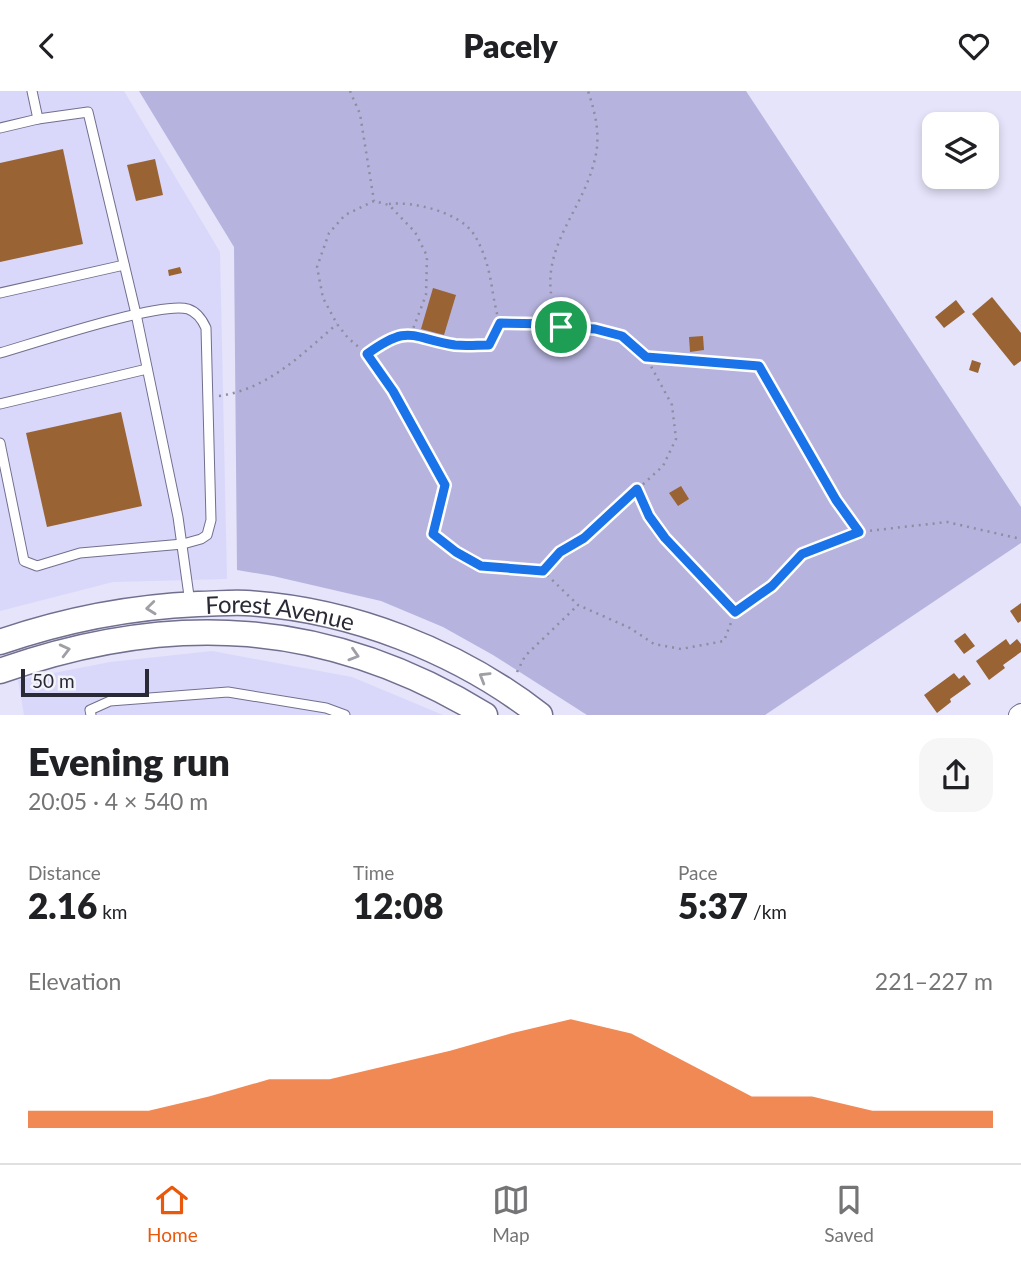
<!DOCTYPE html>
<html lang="en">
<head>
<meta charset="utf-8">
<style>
  :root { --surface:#fff; --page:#f6f6f6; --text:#202124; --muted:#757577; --line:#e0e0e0; --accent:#ea580c }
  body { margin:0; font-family:Lato,sans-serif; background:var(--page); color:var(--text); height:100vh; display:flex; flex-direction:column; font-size:26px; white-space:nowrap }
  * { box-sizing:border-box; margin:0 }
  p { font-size:23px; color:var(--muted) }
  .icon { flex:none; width:38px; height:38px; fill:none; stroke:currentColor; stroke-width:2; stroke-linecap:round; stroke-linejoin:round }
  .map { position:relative; height:624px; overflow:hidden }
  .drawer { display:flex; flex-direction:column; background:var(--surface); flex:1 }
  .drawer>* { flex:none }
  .controls { position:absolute; left:922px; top:21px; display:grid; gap:14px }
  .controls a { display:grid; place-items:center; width:77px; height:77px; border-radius:14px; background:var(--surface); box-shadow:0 4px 10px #0003; font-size:35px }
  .scale { position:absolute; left:21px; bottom:18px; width:128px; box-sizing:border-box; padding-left:7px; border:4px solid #2a2a37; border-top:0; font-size:19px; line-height:24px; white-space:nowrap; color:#2a2a37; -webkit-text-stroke:5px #f3f3fa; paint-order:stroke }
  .pin { position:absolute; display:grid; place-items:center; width:60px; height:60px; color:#fff; margin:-30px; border:4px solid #fff; border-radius:50%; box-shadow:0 2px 7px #0007 }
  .round { display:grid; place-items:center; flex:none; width:74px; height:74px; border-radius:21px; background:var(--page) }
  .overview { display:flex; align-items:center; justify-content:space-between; height:119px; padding:0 28px }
  h1 { font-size:38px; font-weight:800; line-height:52px }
  .metrics { display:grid; grid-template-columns:repeat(3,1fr); gap:10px; height:119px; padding:7px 28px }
  .metrics div { display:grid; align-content:center }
  .metrics b { font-size:35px; font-weight:800 }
  .metrics small { font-size:19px; font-weight:400 }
  .metrics p { font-size:19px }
  .chart { height:196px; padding:14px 28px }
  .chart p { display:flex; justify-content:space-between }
  .chart svg { width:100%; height:126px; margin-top:7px; fill:var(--accent); opacity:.7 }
  header { display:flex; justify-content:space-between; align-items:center; height:91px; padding:0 28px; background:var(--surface); font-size:32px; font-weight:800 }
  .tab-bar { display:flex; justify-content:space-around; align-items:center; height:98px; border-top:2px solid var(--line); background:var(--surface); font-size:19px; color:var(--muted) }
  .tab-bar a { display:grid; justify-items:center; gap:4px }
  .tab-bar .current { color:var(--accent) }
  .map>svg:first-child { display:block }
</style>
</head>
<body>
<header><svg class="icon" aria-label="back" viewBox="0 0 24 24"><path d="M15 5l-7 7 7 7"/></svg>Pacely<svg class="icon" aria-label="heart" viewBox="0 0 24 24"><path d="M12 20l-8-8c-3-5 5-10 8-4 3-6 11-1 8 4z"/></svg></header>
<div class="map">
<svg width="1021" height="624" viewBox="0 0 1021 624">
  <rect width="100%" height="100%" fill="#e5e4fa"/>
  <!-- built -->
  <g fill="#d9d8fa">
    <path d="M0,0H124L220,161L227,488L113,491L0,520Z"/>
    <path d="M212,560L352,586L443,624H24L18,589L110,571Z"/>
  </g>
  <!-- green -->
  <path fill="#b6b3de" d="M139,0H746L1021,416V452L765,624H587L493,564L443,536L381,510L273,485L237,479L234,156Z"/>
  <!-- building -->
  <g fill="#996333">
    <path d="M63,58L83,153L0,171V72Z"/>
    <path d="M155,68L163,104L136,110L127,74Z"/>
    <path d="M180,176L182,182L169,185L168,179Z"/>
    <path d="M433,197L456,204L444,244L421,238Z"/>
    <path d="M992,206L1021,242V270L1014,275L972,223Z"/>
    <path d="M956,209L965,221L944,237L935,226Z"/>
    <path d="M703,245L704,259L690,261L689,246Z"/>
    <path d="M972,269L981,272L978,282L969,279Z"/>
    <path d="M121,321L142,415L47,436L26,342Z"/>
    <path d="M681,395L689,408L678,415L669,402Z"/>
    <path d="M1021,512V530L1018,532L1010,520Z"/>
    <path d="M965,542L975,555L964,563L954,550Z"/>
    <path d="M1006,548L1010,554L1017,548L1021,553V561L1003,574L1005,577L989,589L976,570Z"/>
    <path d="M954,582L959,588L964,584L971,593L950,608L951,611L937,622L924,604Z"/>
  </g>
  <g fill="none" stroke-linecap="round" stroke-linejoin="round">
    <!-- lane casing -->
    <g stroke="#716f8e" stroke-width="11">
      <g id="lane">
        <path d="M32,0L38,28L88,21L136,223L178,426L190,512"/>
        <path d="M0,37L38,28"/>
        <path d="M0,202L124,174"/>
        <path d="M0,262C35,252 160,210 188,218C197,221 202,228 206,237L211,429L207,444L201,448L183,453L80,462L37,475L24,470L0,352"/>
        <path d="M0,313L147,278"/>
        <path d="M91,624L90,619L110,610L228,601L326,617L345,624"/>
      </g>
    </g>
    <!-- street casing -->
    <g stroke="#716f8e" stroke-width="20">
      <path id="street" d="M1018,624L1021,622"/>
    </g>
    <!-- secondary casing -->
    <g stroke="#716f8e" stroke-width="27">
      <g id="secondary">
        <path id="s1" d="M0,551C64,529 130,516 198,513C214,513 230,511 246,512C350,518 458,560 540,624"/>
        <path d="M0,580C172,519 328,528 485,624"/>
      </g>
    </g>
    <!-- path -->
    <g stroke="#8d8d9f" stroke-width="2.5" stroke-dasharray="2 5" stroke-linecap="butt">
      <path d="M350,0L360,23L374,110"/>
      <path d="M389,113C413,110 458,121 473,142C485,160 490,182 493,203C498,232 502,227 489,254H456L411,243"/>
      <path d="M500,232L553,233C575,241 604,233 624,247C632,252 638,259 645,265"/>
      <path d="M561,236C527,162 584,126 596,63C600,41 595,21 588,0"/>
      <path d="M367,263L388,248L411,243L426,204L427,165L415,141L389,114L374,110L345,124L329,142L317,176L323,207L337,233L348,247L367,263L392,300L445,394L433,443L456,461L481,475L543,480L578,514L630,537L654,553L681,558L724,550L735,521L772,494L802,463L859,441L947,431L1021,448"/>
      <path d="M219,305C268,298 301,264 337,233"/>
      <path d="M637,398L649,425L665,447L734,521"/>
      <path d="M543,480L560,461L584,447L663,375L676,348L672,314L646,266L759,275L836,409L859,441"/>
      <path d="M517,581L525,565L578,514"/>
    </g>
    <!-- lane -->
    <use href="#lane" stroke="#fff" stroke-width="9"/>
    <!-- street -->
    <use href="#street" stroke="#fff" stroke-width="18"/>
    <!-- secondary -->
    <use href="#secondary" stroke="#fff" stroke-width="24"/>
  </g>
  <!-- one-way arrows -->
  <defs><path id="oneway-chevron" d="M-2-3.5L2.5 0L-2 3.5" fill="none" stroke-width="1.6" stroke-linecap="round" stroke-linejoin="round" transform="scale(1.75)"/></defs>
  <g stroke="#9f9fa5">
    <use href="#oneway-chevron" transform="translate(151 517) rotate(174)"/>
    <use href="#oneway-chevron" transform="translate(65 559) rotate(-14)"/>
    <use href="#oneway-chevron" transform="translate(354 564) rotate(17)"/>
    <use href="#oneway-chevron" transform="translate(484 586) rotate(-149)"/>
  </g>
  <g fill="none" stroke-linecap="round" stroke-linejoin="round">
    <!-- route casing -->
    <g stroke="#fff" stroke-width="14">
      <path id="route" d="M500,232L553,233L561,236L595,238L622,245L646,266L759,275L836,409L859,441L802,463L772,495L735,521L665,447L649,425L637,398L584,447L560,461L543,480L481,475L456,461L433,443L445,394L393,300L367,263C410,232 410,247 455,254C466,255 478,254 489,254Z"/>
    </g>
    <!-- route -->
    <use href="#route" stroke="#1a73e8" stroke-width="9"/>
  </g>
  <g text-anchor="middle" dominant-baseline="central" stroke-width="7" stroke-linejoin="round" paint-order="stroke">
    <!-- street labels -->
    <g font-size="24" fill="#2a2a37" stroke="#f3f3fa">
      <text stroke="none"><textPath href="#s1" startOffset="285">Forest Avenue</textPath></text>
    </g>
  </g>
</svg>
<div class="controls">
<a><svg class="icon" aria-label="layers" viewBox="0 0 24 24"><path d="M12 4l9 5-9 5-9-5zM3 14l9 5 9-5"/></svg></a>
</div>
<div class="scale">50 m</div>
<div class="pin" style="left:561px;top:236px;background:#1e9e55"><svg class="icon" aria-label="arrive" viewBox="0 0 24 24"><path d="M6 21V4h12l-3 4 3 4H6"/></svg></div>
</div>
<section class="drawer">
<div class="overview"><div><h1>Evening run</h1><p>20:05 · 4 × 540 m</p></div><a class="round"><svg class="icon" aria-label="share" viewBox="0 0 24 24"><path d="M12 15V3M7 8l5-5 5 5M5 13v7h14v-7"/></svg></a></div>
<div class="metrics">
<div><p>Distance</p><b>2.16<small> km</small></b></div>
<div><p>Time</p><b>12:08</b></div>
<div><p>Pace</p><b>5:37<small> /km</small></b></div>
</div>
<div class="chart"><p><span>Elevation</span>221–227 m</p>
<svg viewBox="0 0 160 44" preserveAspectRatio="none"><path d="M0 44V38L10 38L20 38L30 33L40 27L50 27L60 22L70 17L80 11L90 6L100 11L110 22L120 33L130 33L140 38L150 38L160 38V44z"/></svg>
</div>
</section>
<nav class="tab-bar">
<a class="current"><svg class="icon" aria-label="home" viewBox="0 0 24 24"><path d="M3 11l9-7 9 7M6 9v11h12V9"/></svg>Home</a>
<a><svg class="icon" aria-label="map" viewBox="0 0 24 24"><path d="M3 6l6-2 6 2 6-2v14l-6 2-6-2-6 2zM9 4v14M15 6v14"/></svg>Map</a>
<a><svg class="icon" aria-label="saved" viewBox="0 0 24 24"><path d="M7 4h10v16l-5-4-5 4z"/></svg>Saved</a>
</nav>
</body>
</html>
